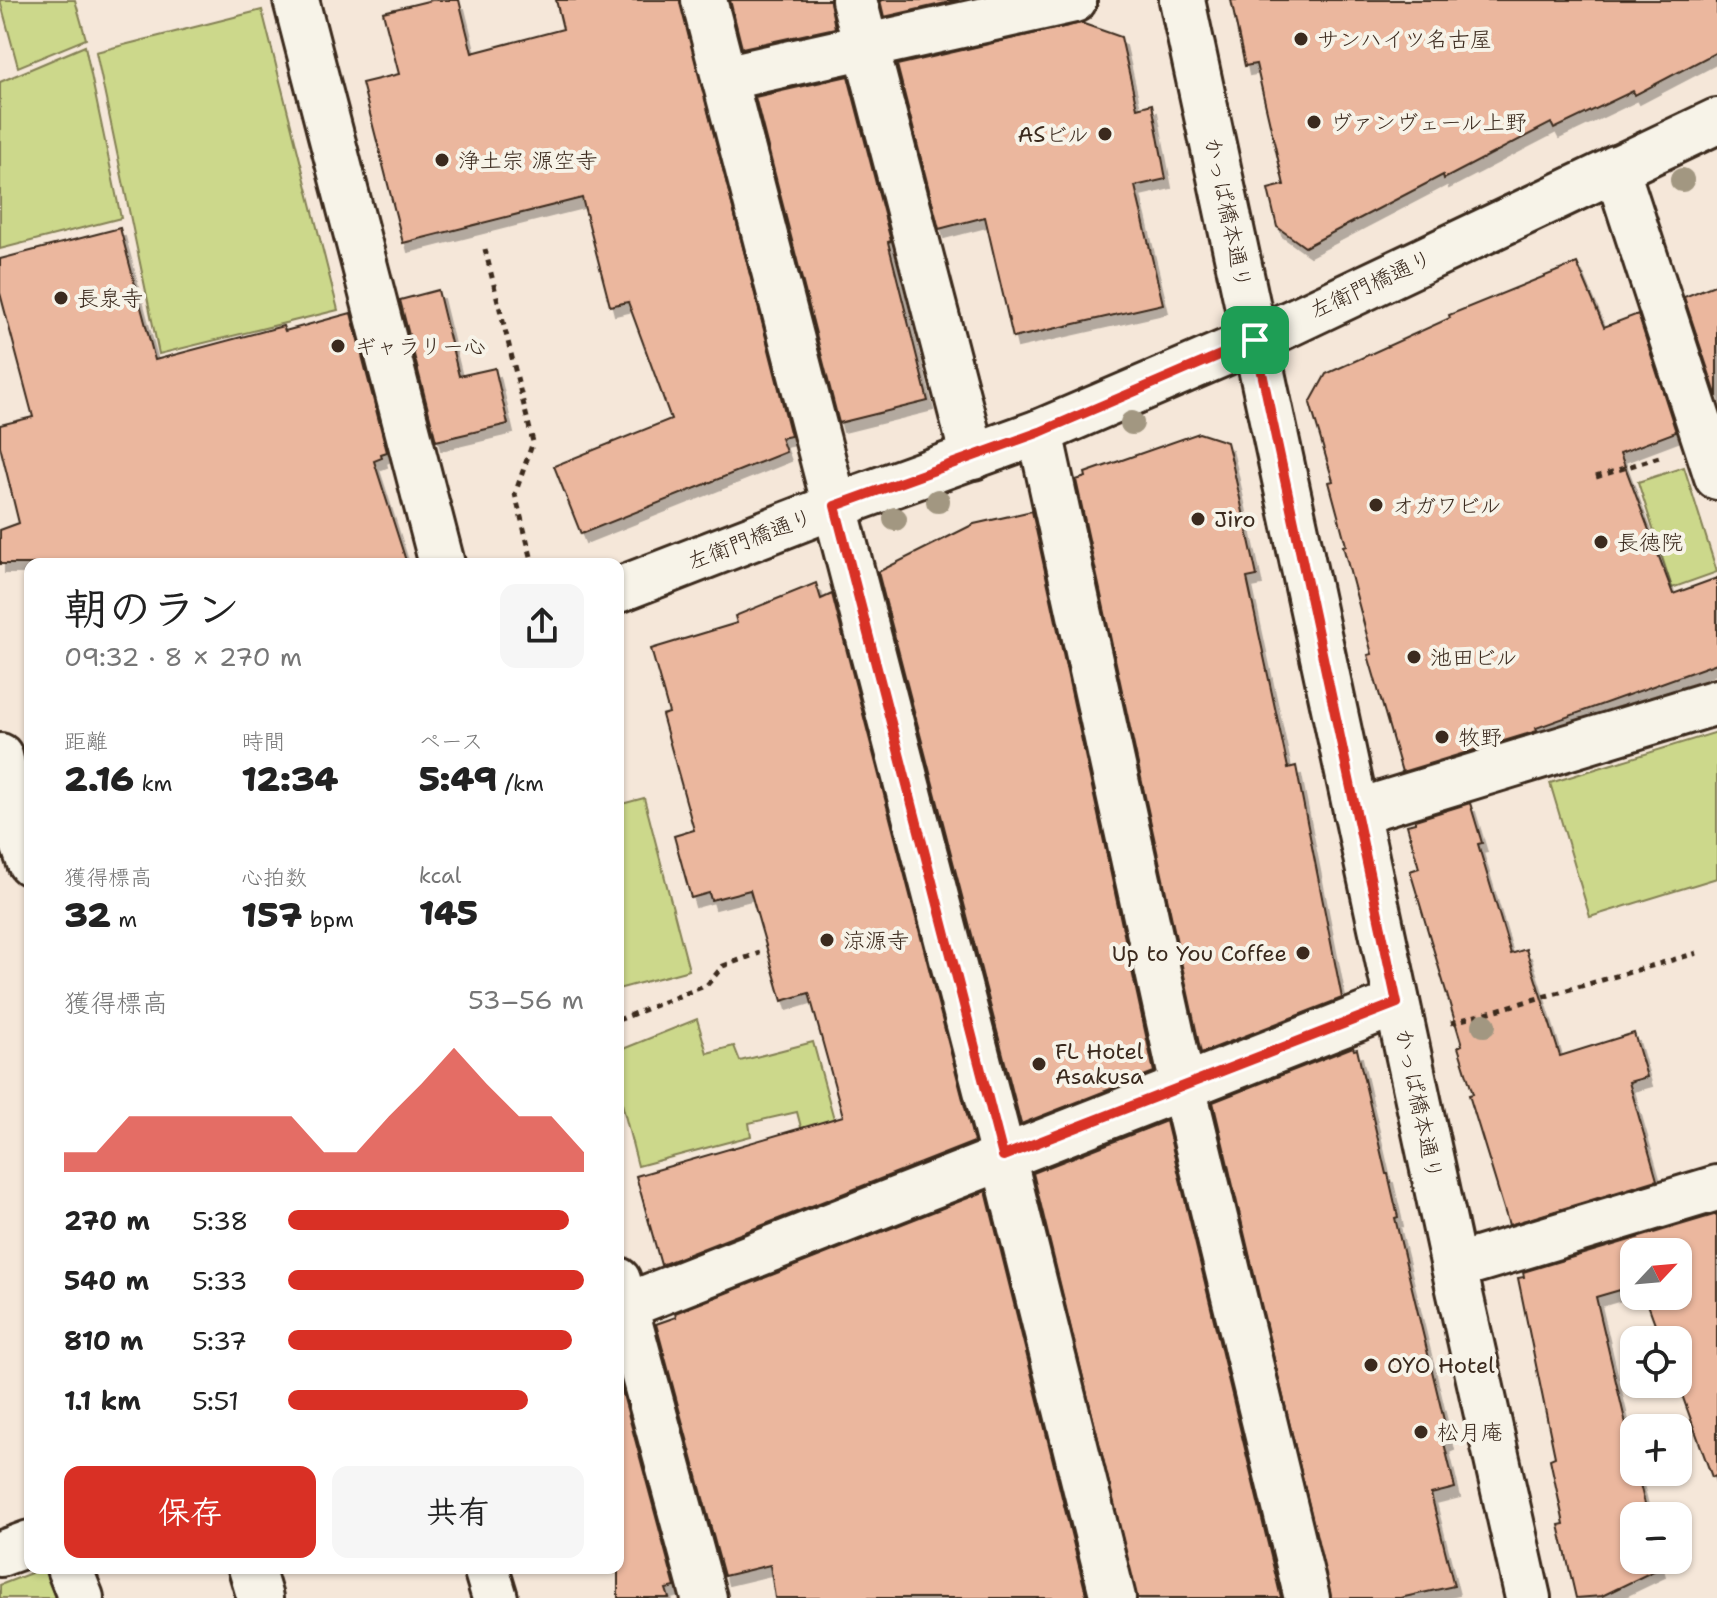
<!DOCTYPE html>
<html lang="ja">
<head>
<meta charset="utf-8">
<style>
  :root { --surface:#fff; --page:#f6f6f6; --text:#222; --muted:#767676; --accent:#d93025 }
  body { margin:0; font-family:"Shantell Sans","Klee One",sans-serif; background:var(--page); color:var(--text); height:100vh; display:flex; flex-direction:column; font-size:30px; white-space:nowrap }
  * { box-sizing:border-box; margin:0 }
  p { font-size:26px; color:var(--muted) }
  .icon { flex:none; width:44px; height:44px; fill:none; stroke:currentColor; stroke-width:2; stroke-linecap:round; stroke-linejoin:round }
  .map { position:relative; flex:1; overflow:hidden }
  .sheet { position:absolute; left:24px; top:558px; width:600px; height:1016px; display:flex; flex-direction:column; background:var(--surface); border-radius:16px; box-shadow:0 2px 6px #0004 }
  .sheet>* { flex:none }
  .needle { width:52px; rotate:64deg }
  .tools { position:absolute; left:1620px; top:1238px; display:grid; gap:16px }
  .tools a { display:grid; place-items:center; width:72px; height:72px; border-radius:16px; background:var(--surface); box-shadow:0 2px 6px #0004; font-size:40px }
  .pin { position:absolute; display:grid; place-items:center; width:68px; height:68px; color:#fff; margin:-34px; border-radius:16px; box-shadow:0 4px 12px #0006 }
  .round { display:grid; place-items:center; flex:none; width:84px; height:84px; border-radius:16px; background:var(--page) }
  .head { display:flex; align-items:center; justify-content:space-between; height:136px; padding:0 40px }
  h1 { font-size:44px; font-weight:800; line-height:60px }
  .figures { display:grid; grid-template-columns:repeat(3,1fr); gap:12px; height:136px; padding:8px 40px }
  .figures div { display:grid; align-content:center }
  .figures b { font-size:34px; font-weight:800 }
  .figures small { font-size:22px; font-weight:400 }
  .figures p { font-size:22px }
  .chart { height:224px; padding:16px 40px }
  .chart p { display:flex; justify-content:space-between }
  .chart svg { width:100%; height:144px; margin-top:8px; fill:var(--accent); opacity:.7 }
  .cta { display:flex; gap:16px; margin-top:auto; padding:16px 40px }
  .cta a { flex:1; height:92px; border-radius:16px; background:var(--accent); color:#fff; font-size:32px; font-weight:800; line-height:92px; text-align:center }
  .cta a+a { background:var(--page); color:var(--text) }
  ul { padding:0 40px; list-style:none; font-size:26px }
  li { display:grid; grid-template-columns:128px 96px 1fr; align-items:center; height:60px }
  li i { height:20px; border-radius:10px; background:var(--accent) }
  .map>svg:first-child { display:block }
</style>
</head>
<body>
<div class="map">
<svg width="1717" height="1598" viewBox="0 0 1717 1598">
  <defs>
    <filter id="shadow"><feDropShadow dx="5" dy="9" stdDeviation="0" flood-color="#0004"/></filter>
  </defs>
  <rect width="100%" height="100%" fill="#f5e7d9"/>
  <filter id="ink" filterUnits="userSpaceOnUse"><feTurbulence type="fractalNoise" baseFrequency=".0125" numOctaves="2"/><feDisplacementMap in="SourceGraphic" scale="16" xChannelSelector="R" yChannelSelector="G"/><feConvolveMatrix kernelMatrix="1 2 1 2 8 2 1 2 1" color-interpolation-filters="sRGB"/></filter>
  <g filter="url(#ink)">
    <!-- green -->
    <g fill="#ccd88b" stroke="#848154" stroke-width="2">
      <path d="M0,0H75L86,39L18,67Z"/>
      <path d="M262,10L338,310L159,354L96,52Z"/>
      <path d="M85,46L121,218L0,249V82Z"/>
      <path d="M1684,467L1717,572L1672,588L1638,482Z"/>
      <path d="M1717,732V878L1590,917L1550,783Z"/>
      <path d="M644,798L689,970L618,989V805Z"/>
      <path d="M697,1019L707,1053L734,1046L740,1061L813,1042L840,1141L807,1150L797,1112L749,1123L751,1136L638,1166L618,1088V1051Z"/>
      <path d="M44,1568L55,1598H0V1585Z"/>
    </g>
    <!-- building -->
    <g fill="#ebb79e" stroke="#3b2a1e" stroke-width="2" filter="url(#shadow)">
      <path d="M432,0H459L472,53L563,29L556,0H680L791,436L781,438L786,452L581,534L554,466L671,419L628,302L610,306L582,198L403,243L362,83L399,74L383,12Z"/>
      <path d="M730,0H830L835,28L742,48Z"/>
      <path d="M880,0H959L884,17Z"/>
      <path d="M1231,0H1717V52L1635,95L1633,91L1554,129L1551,123L1444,179L1443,175L1305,247L1277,227L1268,189L1284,185L1256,64L1245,66Z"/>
      <path d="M1081,23L1121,37L1137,108L1152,104L1166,179L1135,186L1163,304L1013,338L985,217L939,229L897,65Z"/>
      <path d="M848,76L891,241L888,242L928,401L839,423L755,97Z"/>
      <path d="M120,228L155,360L283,326L285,331L351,313L387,452L381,454L382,458L374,461L407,564H0V530L19,523L0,446V425L33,417L0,293V259Z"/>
      <path d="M1577,263L1604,327L1638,314L1676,432L1620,453L1673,594L1717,578V663L1536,728L1537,731L1402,772L1368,655L1372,654L1343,546L1346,545L1329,482L1333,481L1310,403L1326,374L1450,318L1449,315Z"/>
      <path d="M1717,284V397L1684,297Z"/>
      <path d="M438,290L459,376L495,368L508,424L436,441L400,300Z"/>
      <path d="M1199,433L1227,442L1232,462L1257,576L1247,578L1288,768L1296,766L1342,998L1201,1053L1076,480L1086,477L1085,473Z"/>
      <path d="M1032,511L1154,1072L1021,1124L878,572L974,524Z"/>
      <path d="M816,583L821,599L832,594L974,1142L661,1265L636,1176L843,1116L809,993L782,1001L750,890L711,900L709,893L691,898L674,836L694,830L662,715L669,713L651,649L737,623L735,616Z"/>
      <path d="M1470,803L1482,843L1478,844L1511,954L1526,949L1560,1056L1634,1033L1647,1077L1629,1082L1657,1180L1509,1225L1469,1095L1473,1094L1458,1047L1462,1045L1410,871L1419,868L1407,825L1415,823V820Z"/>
      <path d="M1353,1047L1354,1050L1357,1049L1386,1174H1388L1398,1217L1395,1218L1449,1441L1444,1443L1455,1488L1431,1494L1454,1586L1400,1598H1331L1213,1102Z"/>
      <path d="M1166,1121L1281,1598H1137L1033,1173Z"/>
      <path d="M986,1191L1087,1598H775L770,1565L724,1576L656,1324L676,1317L675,1313Z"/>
      <path d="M1717,1214V1476L1712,1477L1678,1384V1340H1661L1645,1296H1678V1252H1634V1286L1596,1297L1634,1458V1472H1637L1648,1516H1634V1560H1658L1660,1568L1602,1596L1576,1598L1559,1525L1564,1524L1550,1459L1555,1457L1518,1278L1524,1277L1523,1272Z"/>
      <path d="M618,1376L675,1587L666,1589L669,1598H618Z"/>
    </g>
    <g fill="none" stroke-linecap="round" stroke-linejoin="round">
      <!-- minor casing -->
      <g stroke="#3b2a1e" stroke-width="50">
        <g id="minor">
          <path d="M296,0L442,564"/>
          <path d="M704,0L1003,1156L1113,1598"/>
          <path d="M854,0L973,457"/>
          <path d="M1182,0L1454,1267L1528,1598"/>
          <path d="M724,78L1074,0"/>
          <path d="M1616,168L1717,477"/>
          <path d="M1040,432L1183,1086L1307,1598"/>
          <path d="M618,590L835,506L1040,432L1255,340L1717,121"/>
          <path d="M0,756L15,821L30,863"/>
          <path d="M1356,812L1717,702"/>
          <path d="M1454,1267L1717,1188"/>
          <path d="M618,1280L704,1598"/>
          <path d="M618,1309L1397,1003"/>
          <path d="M0,1554L30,1543"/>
          <path d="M69,1568L81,1598"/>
          <path d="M251,1568L260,1598"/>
          <path d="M486,1568L495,1598"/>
        </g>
      </g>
      <!-- path -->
      <g stroke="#3b2a1e" stroke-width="5" stroke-dasharray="6 6" stroke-linecap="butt">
        <path d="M485,249L533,442L515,494L533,564"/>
        <path d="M1596,477L1659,457"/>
        <path d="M618,1020L707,985L723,966L760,953"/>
        <path d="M1451,1023L1697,953"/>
      </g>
      <!-- minor -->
      <use href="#minor" stroke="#f7f3e8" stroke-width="44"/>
    </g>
    <!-- trees -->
    <g fill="#a29781">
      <circle cx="1682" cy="180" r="12"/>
      <circle cx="1132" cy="423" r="12"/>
      <circle cx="938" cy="501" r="12"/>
      <circle cx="895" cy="519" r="12"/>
      <circle cx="1484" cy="1025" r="12"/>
    </g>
  </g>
  <g fill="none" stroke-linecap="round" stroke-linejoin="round" filter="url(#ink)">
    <!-- route casing -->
    <g stroke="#fff" stroke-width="16">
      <path id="route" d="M1255,340L1397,1003L1003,1156L835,506L1040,432Z"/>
    </g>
    <!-- route -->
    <use href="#route" stroke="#d93025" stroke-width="10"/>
  </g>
  <!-- markers -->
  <g fill="#3b2a1e" stroke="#f7f3e8" stroke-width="3">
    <circle cx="1301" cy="39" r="8"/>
    <circle cx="1314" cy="122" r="8"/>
    <circle cx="1105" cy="134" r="8"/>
    <circle cx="442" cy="160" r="8"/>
    <circle cx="61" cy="298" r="8"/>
    <circle cx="338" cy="346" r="8"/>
    <circle cx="1376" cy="505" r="8"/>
    <circle cx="1198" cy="519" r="8"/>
    <circle cx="1601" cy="542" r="8"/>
    <circle cx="1414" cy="657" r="8"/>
    <circle cx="1442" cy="737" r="8"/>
    <circle cx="827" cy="940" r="8"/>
    <circle cx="1303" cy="953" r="8"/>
    <circle cx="1039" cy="1064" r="8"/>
    <circle cx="1371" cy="1365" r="8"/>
    <circle cx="1421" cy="1432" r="8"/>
  </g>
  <g text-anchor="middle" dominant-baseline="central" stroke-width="8" stroke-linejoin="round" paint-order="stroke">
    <!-- poi labels -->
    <g font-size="22" fill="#3b2a1e" stroke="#f7f3e8" text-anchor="start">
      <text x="1317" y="39">サンハイツ名古屋</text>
      <text x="1330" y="122">ヴァンヴェール上野</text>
      <text x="1089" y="134" text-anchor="end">ASビル</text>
      <text x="458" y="160">浄土宗 源空寺</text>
      <text x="77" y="298">長泉寺</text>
      <text x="354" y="346">ギャラリー心</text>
      <text x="1392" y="505">オガワビル</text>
      <text x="1214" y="519">Jiro</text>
      <text x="1617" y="542">長徳院</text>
      <text x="1430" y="657">池田ビル</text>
      <text x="1458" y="737">牧野</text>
      <text x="843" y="940">涼源寺</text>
      <text x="1287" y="953" text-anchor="end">Up to You Coffee</text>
      <text x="1055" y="1051">FL Hotel<tspan x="1055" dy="25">Asakusa</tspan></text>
      <text x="1387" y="1365">OYO Hotel</text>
      <text x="1437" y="1432">松月庵</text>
    </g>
    <!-- street labels -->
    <g font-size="22" fill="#3b2a1e" stroke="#f7f3e8">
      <text transform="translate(1228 213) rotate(78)">かっぱ橋本通り</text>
      <text transform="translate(1371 284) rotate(-25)">左衛門橋通り</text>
      <text transform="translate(750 539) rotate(-21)">左衛門橋通り</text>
      <text transform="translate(1419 1104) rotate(78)">かっぱ橋本通り</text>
    </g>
  </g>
</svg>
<div class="tools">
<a><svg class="needle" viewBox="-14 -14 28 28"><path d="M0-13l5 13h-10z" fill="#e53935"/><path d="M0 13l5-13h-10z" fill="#767676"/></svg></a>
<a><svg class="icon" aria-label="locate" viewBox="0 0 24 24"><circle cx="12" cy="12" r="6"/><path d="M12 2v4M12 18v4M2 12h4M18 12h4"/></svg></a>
<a>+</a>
<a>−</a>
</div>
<div class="pin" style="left:1255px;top:340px;background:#1e9e55"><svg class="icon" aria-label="arrive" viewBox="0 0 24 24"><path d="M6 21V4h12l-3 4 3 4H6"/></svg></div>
<section class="sheet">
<div class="head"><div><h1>朝のラン</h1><p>09:32 · 8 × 270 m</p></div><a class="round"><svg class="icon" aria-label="share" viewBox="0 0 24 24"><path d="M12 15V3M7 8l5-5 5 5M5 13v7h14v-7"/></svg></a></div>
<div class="figures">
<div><p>距離</p><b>2.16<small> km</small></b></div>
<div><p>時間</p><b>12:34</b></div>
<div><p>ペース</p><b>5:49<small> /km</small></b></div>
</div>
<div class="figures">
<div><p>獲得標高</p><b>32<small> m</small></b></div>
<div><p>心拍数</p><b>157<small> bpm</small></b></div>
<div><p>kcal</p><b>145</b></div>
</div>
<div class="chart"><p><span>獲得標高</span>53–56 m</p>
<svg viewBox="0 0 160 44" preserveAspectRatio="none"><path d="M0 44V38L10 38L20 27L30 27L40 27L50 27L60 27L70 27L80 38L90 38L100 27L110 17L120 6L130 17L140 27L150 27L160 38V44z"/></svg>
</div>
<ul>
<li><b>270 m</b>5:38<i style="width:95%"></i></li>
<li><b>540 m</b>5:33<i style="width:100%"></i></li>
<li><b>810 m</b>5:37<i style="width:96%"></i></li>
<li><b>1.1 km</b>5:51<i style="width:81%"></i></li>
</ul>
<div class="cta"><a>保存</a><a>共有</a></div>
</section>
</div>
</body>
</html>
